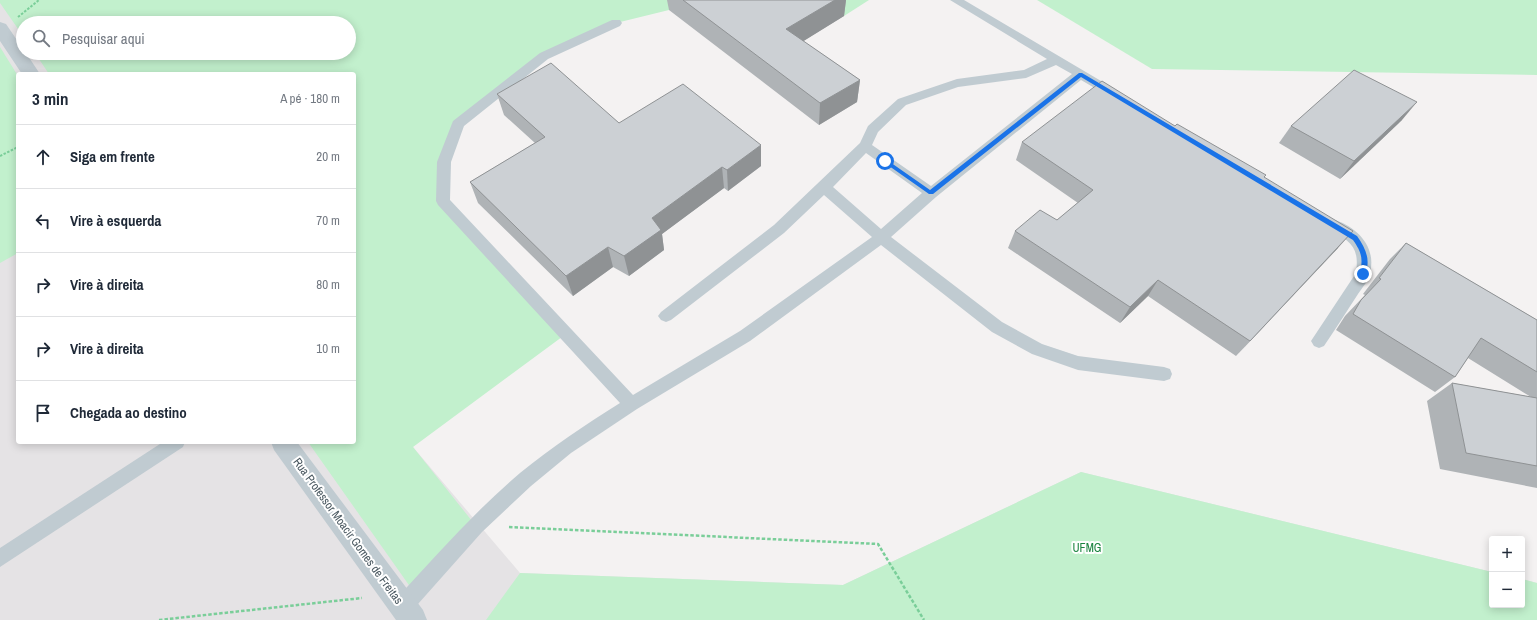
<!DOCTYPE html>
<html lang="pt">
<head>
<meta charset="utf-8">
<style>
  :root { --surface:#fff; --page:#f6f6f7; --text:#1f2937; --muted:#747a83; --line:#e0e1e3 }
  body { margin:0; font-family:"Archivo Narrow",sans-serif; background:var(--page); color:var(--text) }
  .controls { position:absolute; right:12px; bottom:12px; display:grid; overflow:hidden; border-radius:4px; box-shadow:0 2px 10px #0003 }
  .controls button { width:36px; height:36px; display:grid; place-items:center; padding:0; border:0; border-bottom:1px solid var(--line); background:var(--surface); color:var(--text); font:20px sans-serif }
  .stop { position:absolute; width:12px; height:12px; margin:-9px; border:3px solid #1a73e8; border-radius:50%; background:#fff }
  .stop.end { background:#1a73e8; border-color:#fff; box-shadow:0 1px 4px #0008 }
  .list { margin:0; padding:0; list-style:none }
  h2 { display:flex; justify-content:space-between; align-items:center; height:52px; margin:0; padding:0 16px; font-size:17px }
  h2 small { font-size:13px; font-weight:400; color:var(--muted) }
  .list li { display:grid; grid-template-columns:26px 1fr auto; gap:12px; align-items:center; box-sizing:border-box; height:64px; padding:0 16px; border-top:1px solid var(--line) }
  .list b { display:block; font-size:15px; white-space:nowrap }
  .list em { font-size:13px; font-style:normal; color:var(--muted) }
  .icon { flex:none; width:22px; height:22px; fill:none; stroke:currentColor; stroke-width:2; stroke-linecap:round; stroke-linejoin:round }
  .map { position:relative; flex:none; width:1537px; height:620px; overflow:hidden }
  .search { position:absolute; background:var(--surface); box-shadow:0 2px 10px #0003; left:16px; top:16px; width:340px; height:44px; display:flex; align-items:center; gap:10px; box-sizing:border-box; padding:0 14px; border-radius:22px; color:var(--muted); font-size:15px }
  .panel { position:absolute; background:var(--surface); box-shadow:0 2px 10px #0003; left:16px; top:72px; width:340px; height:372px; border-radius:4px }
  .map>svg:first-child { display:block }
  .education { fill:#e5e3e5 }
  .green { fill:#c2f0cd }
  .lines { fill:none; stroke-linecap:round; stroke-linejoin:round }
  .path-far1 { stroke:#7ace99; stroke-width:2; stroke-dasharray:2.5 1.5; stroke-linecap:butt }
  .path { stroke:#7ace99; stroke-width:2.5; stroke-dasharray:3.5 2; stroke-linecap:butt }
  .service { fill:#c0cbd1; fill-rule:evenodd }
  .minor { fill:#c0cbd1; fill-rule:evenodd }
  .wall { fill:#afb3b6 }
  .shaded-wall { fill:#8f9294 }
  .building { fill:#ccd0d4; stroke:#8f9294 }
  .route { fill:#1a73e8 }
  .labels { text-anchor:middle; stroke-width:4; stroke-linejoin:round; paint-order:stroke }
  .street-label { font-size:12px; fill:#4a5860; stroke:#fff }
  .park-label { font-size:12px; fill:#19833e; stroke:#fff }
</style>
</head>
<body>
<div class="map">
<svg width="1537" height="620" viewBox="0 0 1537 620">
  <rect width="100%" height="100%" fill="#f4f2f2"/>
  <!-- education -->
  <path class="education" d="M0,0L349,23H23V53H336L294,74H18V442H354L413,447L520,573L843,585L1081,472L1492,572V605H1522V579L1537,583V620H0Z"/>
  <!-- green -->
  <g class="green">
    <path d="M0,0H689L669,10L616,23L544,56L458,124L443,201L566,334L413,447L476,526L411,588L308,442H354V74H49L35,53H349V23H23V36L0,3Z"/>
    <path d="M821,0H869L844,16Z"/>
    <path d="M1037,0H1537V75L1152,69Z"/>
    <path d="M0,47L18,76V253L0,263Z"/>
    <path d="M1081,472L1492,572V605H1522V579L1537,583V620H486L520,573L843,585Z"/>
  </g>
  <g class="lines">
    <!-- path-far1 -->
    <g class="path-far1">
      <path d="M18,17L39,0"/>
      <path d="M0,156L18,147"/>
    </g>
    <!-- path -->
    <g class="path">
      <path d="M509,527L878,544L924,620"/>
      <path d="M159,620L362,598"/>
    </g>
    <!-- service -->
    <g class="service">
      <path d="M950,0H964L1118,91L1120,94L1118,97H1110L1081,80L936,197L891,237L1002,322L1042,344L1078,356L1164,367L1170,369L1172,374L1170,379L1164,381L1078,370L1032,354L992,332L881,245L750,341L637,409L571,453L531,486L482,532L410,613L403,615L396,613L394,606L396,599C436,556 475,511 520,473C552,447 585,425 620,403L438,205L436,201L437,162L453,121L540,53L612,20H620L622,23L620,26L548,59L464,126L451,162L450,200L633,395L740,331L872,237L824,195L784,233L671,320L666,322L661,320L658,316L661,312L774,225L860,143L868,126L898,99L957,79L1024,70L1047,59ZM1056,65L1072,74L931,186L872,145L878,132L906,105L958,87L1026,78ZM866,153L922,193L881,229L833,187Z"/>
      <path d="M1332,219C1356,226 1377,246 1370,273C1369,280 1362,288 1358,294C1347,311 1336,328 1324,346L1319,348L1314,346L1311,341L1356,273C1360,245 1349,241 1327,228L1325,224L1327,220Z"/>
      <path d="M163,442H185L183,447L0,567V548Z"/>
    </g>
    <!-- minor -->
    <g class="minor">
      <path d="M0,22L6,24L23,49V53H26L40,74H22L0,41Z"/>
      <path d="M271,442H297L423,610L427,620H396L274,450Z"/>
    </g>
  </g>
  <!-- wall -->
  <g class="wall">
    <path d="M667,0H846L844,16L803,41L860,80L857,102L819,125L669,10Z"/>
    <path d="M497,94L619,123L761,145V166L728,191L724,188L662,234L664,250L629,276L613,267L573,296L478,203L470,182L535,143L504,115Z"/>
    <path d="M1402,120L1340,179L1279,143L1291,126Z"/>
    <path d="M1175,126L1264,177L1338,248L1236,356L1148,296L1120,323L1008,248L1015,231L1057,220L1078,203L1016,160L1022,142Z"/>
    <path d="M1406,243L1537,320V488L1440,469L1427,401L1452,383L1531,397L1468,358L1455,377L1435,392L1336,330L1345,316L1365,295L1363,294L1390,259Z"/>
  </g>
  <!-- shaded-wall -->
  <g class="shaded-wall">
    <path d="M835,0H846L844,16L786,52V29Z"/>
    <path d="M860,80L857,102L819,125L820,103Z"/>
    <path d="M1417,102L1402,120L1340,179L1354,161Z"/>
    <path d="M761,145V166L728,191L727,170Z"/>
    <path d="M722,167L724,188L662,234L664,250L629,276L624,256L652,218Z"/>
    <path d="M1353,231L1338,248L1236,356L1250,341Z"/>
    <path d="M608,247L613,267L573,296L566,276Z"/>
    <path d="M1158,280L1148,296L1120,323L1130,307Z"/>
  </g>
  <!-- building -->
  <g class="building">
    <path d="M683,0H835L786,29L860,80L820,103Z"/>
    <path d="M551,63L619,123L683,84L761,145L727,170L722,167L652,218L661,230L624,256L608,247L566,276L470,182L545,137L497,94Z"/>
    <path d="M1354,70L1417,102L1354,161L1291,126Z"/>
    <path d="M1102,81L1175,126L1177,124L1266,175L1264,177L1353,231L1250,341L1158,280L1130,307L1015,231L1040,210L1057,220L1093,190L1022,142Z"/>
    <path d="M1406,243L1537,320V372L1481,338L1455,377L1353,314L1361,300L1381,279L1379,278Z"/>
    <path d="M1452,383L1537,398V466L1466,453Z"/>
  </g>
  <!-- route -->
  <path class="route" d="M1079,73H1082L1357,236C1366,249 1371,260 1365,275L1363,276L1360,274C1363,258 1362,253 1353,240L1081,77L933,194H929L882,161L887,160L930,190Z"/>
  <g class="labels">
    <!-- street labels -->
    <g class="street-label">
      <text transform="translate(348 531) rotate(54)" y="4">Rua Professor Moacir Gomes de Freitas</text>
    </g>
    <!-- park labels -->
    <g class="park-label">
      <text x="1087" y="552">UFMG</text>
    </g>
  </g>
</svg>
<div class="controls">
<button>+</button>
<button>−</button>
</div>
<div class="stop" style="left:885px;top:161px"></div>
<div class="stop end" style="left:1363px;top:274px"></div>
<div class="search"><svg class="icon" aria-label="search" viewBox="0 0 24 24"><circle cx="10" cy="10" r="6"/><path d="M15 15l6 6"/></svg>Pesquisar aqui</div>
<section class="panel">
<h2>3 min<small>A pé · 180 m</small></h2>
<ul class="list">
<li><svg class="icon" aria-label="ahead" viewBox="0 0 24 24"><path d="M12 20V5M6 11l6-6 6 6"/></svg><div><b>Siga em frente</b></div><em>20 m</em></li>
<li><svg class="icon" aria-label="left" viewBox="0 0 24 24"><path d="M17 20v-9H6M10 6l-5 5 5 5"/></svg><div><b>Vire à esquerda</b></div><em>70 m</em></li>
<li><svg class="icon" aria-label="right" viewBox="0 0 24 24"><path d="M7 20v-9h11M14 6l5 5-5 5"/></svg><div><b>Vire à direita</b></div><em>80 m</em></li>
<li><svg class="icon" aria-label="right" viewBox="0 0 24 24"><path d="M7 20v-9h11M14 6l5 5-5 5"/></svg><div><b>Vire à direita</b></div><em>10 m</em></li>
<li><svg class="icon" aria-label="arrive" viewBox="0 0 24 24"><path d="M6 21V4h12l-3 4 3 4H6"/></svg><div><b>Chegada ao destino</b></div></li>
</ul>
</section>
</div>
</body>
</html>
